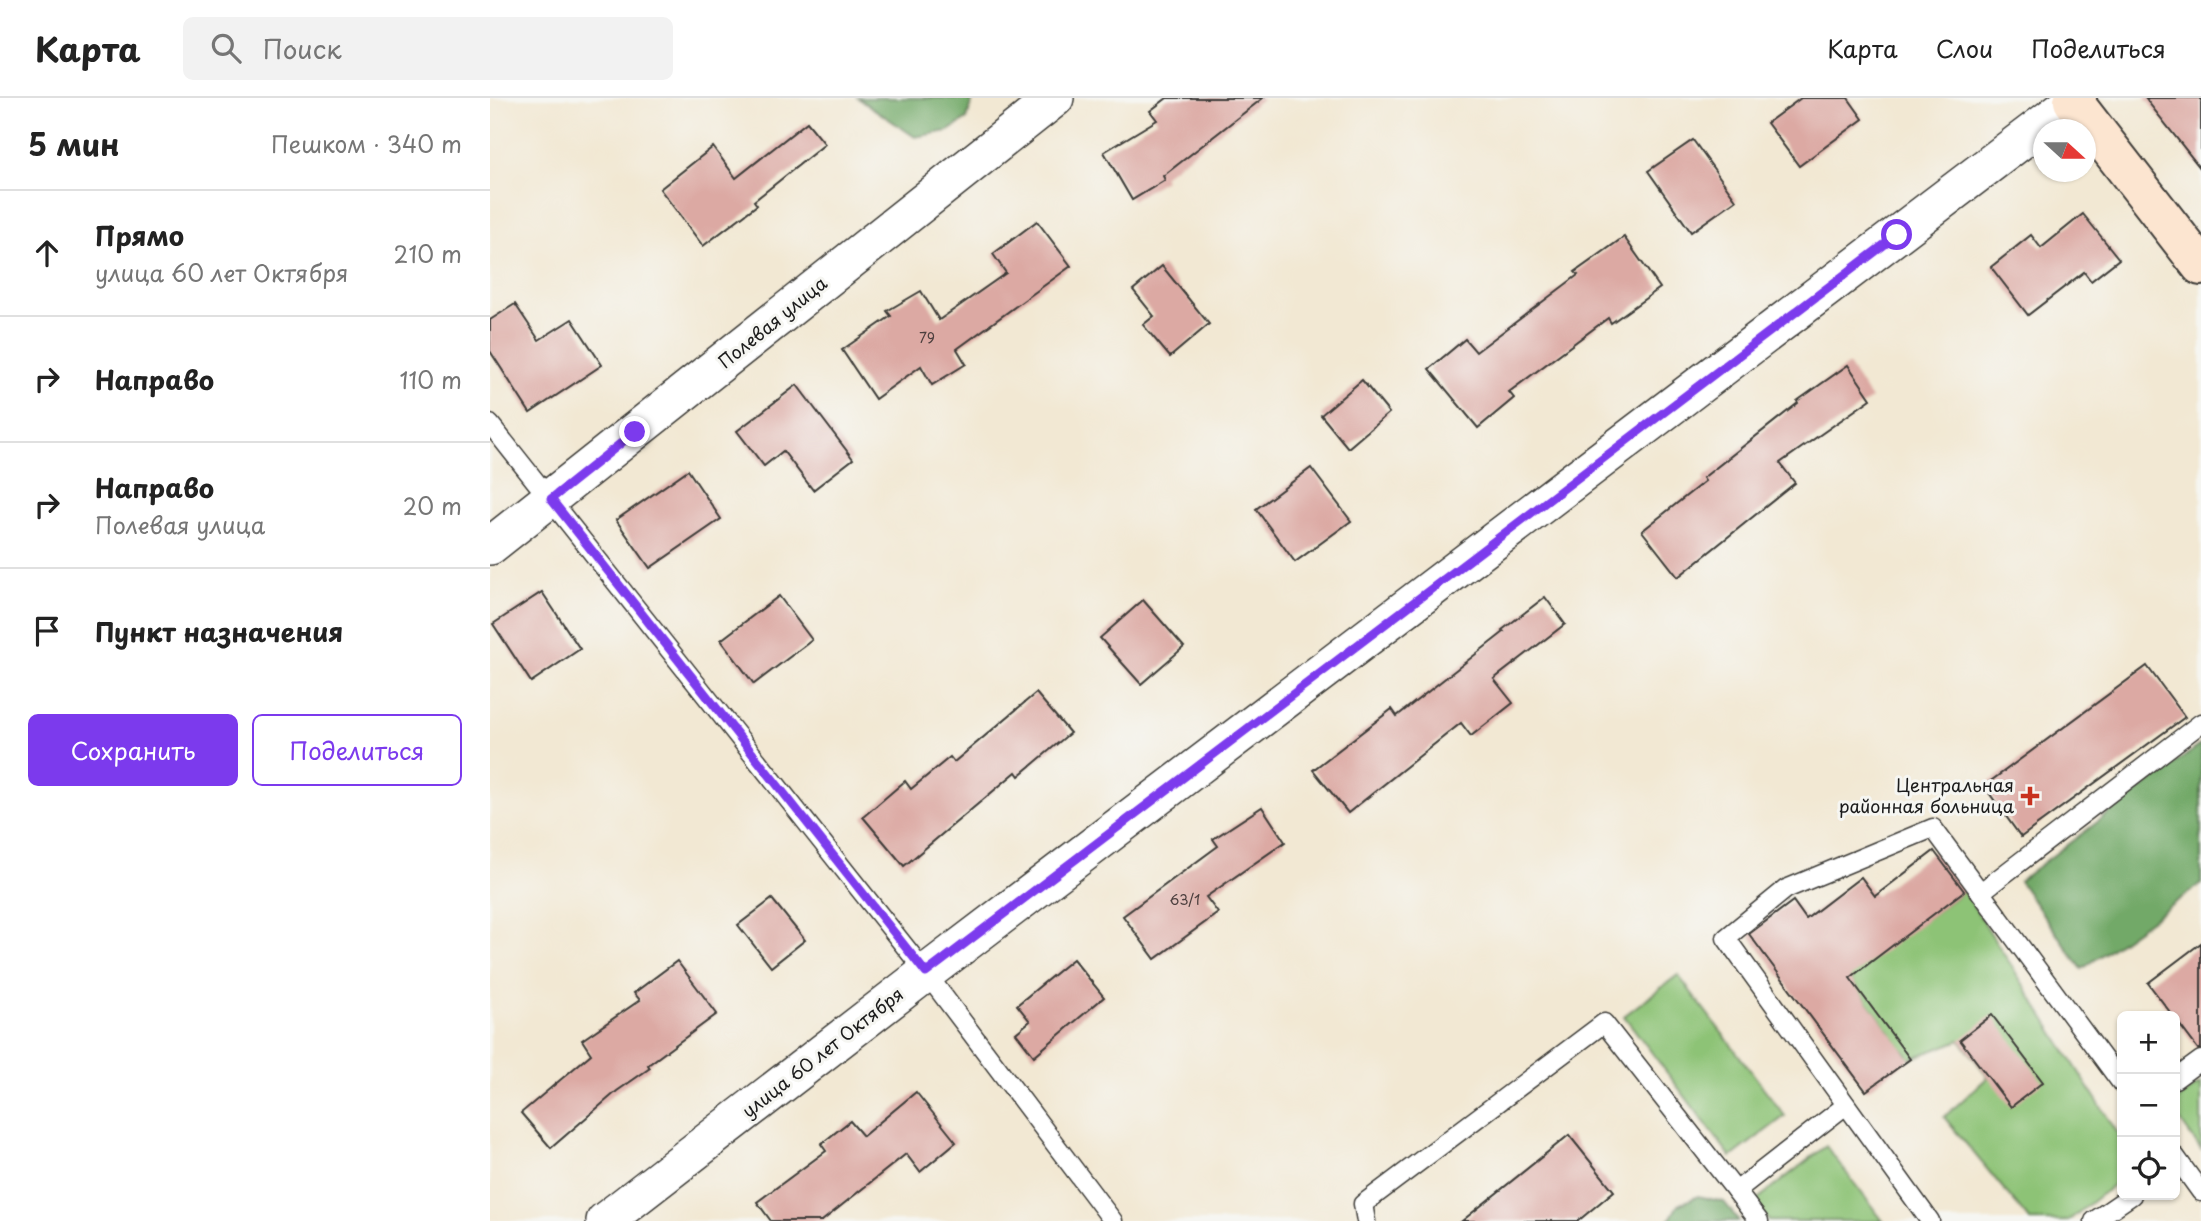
<!DOCTYPE html>
<html lang="ru">
<head>
<meta charset="utf-8">
<style>
  :root { --surface:#fff; --page:#f2f2f2; --text:#222; --muted:#767676; --line:#e0e0e0; --accent:#7c3aed }
  body { margin:0; font-family:"Playpen Sans",sans-serif; background:var(--page); color:var(--text) }
  .controls { position:absolute; right:21px; bottom:21px; display:grid; overflow:hidden; border-radius:10px; box-shadow:0 2px 5px #0004 }
  .controls button { width:63px; height:63px; display:grid; place-items:center; padding:0; border:0; border-bottom:2px solid var(--line); background:var(--surface); color:var(--text); font:35px sans-serif }
  .compass { position:absolute; left:1543px; top:21px; width:63px; height:63px; border-radius:50%; background:var(--surface); box-shadow:0 2px 5px #0004; rotate:111deg }
  .stop { position:absolute; width:21px; height:21px; margin:-16px; border:5px solid #7c3aed; border-radius:50%; background:#fff }
  .stop.end { background:#7c3aed; border-color:#fff; box-shadow:0 2px 7px #0008 }
  .list { margin:0; padding:0; list-style:none }
  h2 { display:flex; justify-content:space-between; align-items:center; height:91px; margin:0; padding:0 28px; font-size:30px }
  h2 small { font-size:23px; font-weight:400; color:var(--muted) }
  .list li { display:grid; grid-template-columns:46px 1fr auto; gap:21px; align-items:center; box-sizing:border-box; height:126px; padding:0 28px; border-top:2px solid var(--line) }
  .list b { display:block; font-size:26px; white-space:nowrap }
  .list p { margin:0; font-size:23px; white-space:nowrap; color:var(--muted) }
  .list em { font-size:23px; font-style:normal; color:var(--muted) }
  .actions { display:flex; gap:14px; padding:21px 28px }
  .actions a { flex:1; padding:16px 0; border:2px solid var(--accent); border-radius:10px; text-align:center; font-size:24px; color:var(--accent) }
  .actions .main { background:var(--accent); color:#fff }
  .icon { flex:none; width:38px; height:38px; fill:none; stroke:currentColor; stroke-width:2; stroke-linecap:round; stroke-linejoin:round }
  .map { position:relative; flex:none; width:1711px; height:1123px; overflow:hidden }
  header { display:flex; align-items:center; gap:42px; box-sizing:border-box; height:98px; padding:0 35px; background:var(--surface); border-bottom:2px solid var(--line) }
  header strong { font-size:33px }
  nav { display:flex; gap:38px; margin-inline-start:auto; font-size:24px }
  .search { width:490px; height:63px; background:var(--page); display:flex; align-items:center; gap:18px; box-sizing:border-box; padding:0 24px; border-radius:10px; color:var(--muted); font-size:26px }
  main { display:flex }
  aside { flex:1; background:var(--surface) }
  .map>svg:first-child { display:block }
  .green { fill:#8dc376; stroke:#547049; stroke-width:2 }
  .forest { fill:#72a967; stroke:#476242; stroke-width:2 }
  .building { fill:#dca9a3 }
  .lines { fill:none; stroke-linecap:round; stroke-linejoin:round }
  .lane-casing { stroke:#3c3b37; stroke-width:21 }
  .street-casing { stroke:#3c3b37; stroke-width:40 }
  .secondary-casing { stroke:#3c3b37; stroke-width:42 }
  .lane { stroke:#fff; stroke-width:18 }
  .street { stroke:#fff; stroke-width:37 }
  .secondary { stroke:#fce5d0; stroke-width:38 }
  .route { stroke:#7c3aed; stroke-width:9 }
  .poi-dot { fill:#c8321e; stroke:#f6f6f2; stroke-width:2.5 }
  .labels { text-anchor:middle; stroke-width:6; stroke-linejoin:round; paint-order:stroke }
  .number-label { font-size:14px; fill:#4c3f3e }
  .street-label { font-size:18px; fill:#1c1c1c; stroke:#f6f6f2 }
  .poi-label { font-size:18px; fill:#1c1c1c; stroke:#f6f6f2; text-anchor:end }
</style>
</head>
<body>
<header>
<strong>Карта</strong>
<div class="search"><svg class="icon" aria-label="search" viewBox="0 0 24 24"><circle cx="10" cy="10" r="6"/><path d="M15 15l6 6"/></svg>Поиск</div>
<nav><a>Карта</a><a>Слои</a><a>Поделиться</a></nav>
</header>
<main>
<aside>
<h2>5 мин<small>Пешком · 340 m</small></h2>
<ul class="list">
<li><svg class="icon" aria-label="ahead" viewBox="0 0 24 24"><path d="M12 20V5M6 11l6-6 6 6"/></svg><div><b>Прямо</b><p>улица 60 лет Октября</p></div><em>210 m</em></li>
<li><svg class="icon" aria-label="right" viewBox="0 0 24 24"><path d="M7 20v-9h11M14 6l5 5-5 5"/></svg><div><b>Направо</b></div><em>110 m</em></li>
<li><svg class="icon" aria-label="right" viewBox="0 0 24 24"><path d="M7 20v-9h11M14 6l5 5-5 5"/></svg><div><b>Направо</b><p>Полевая улица</p></div><em>20 m</em></li>
<li><svg class="icon" aria-label="arrive" viewBox="0 0 24 24"><path d="M6 21V4h12l-3 4 3 4H6"/></svg><div><b>Пункт назначения</b></div></li>
</ul>
<div class="actions"><a class="main">Сохранить</a><a>Поделиться</a></div>
</aside>
<div class="map">
<svg width="1711" height="1123" viewBox="0 0 1711 1123">
  <rect width="100%" height="100%" fill="#f6f6f2"/>
  <filter id="ink" filterUnits="userSpaceOnUse"><feTurbulence type="fractalNoise" baseFrequency=".0143" numOctaves="2"/><feDisplacementMap in="SourceGraphic" scale="14" xChannelSelector="R" yChannelSelector="G"/><feConvolveMatrix kernelMatrix="1 2 1 2 8 2 1 2 1" color-interpolation-filters="sRGB"/></filter>
  <filter id="wash" filterUnits="userSpaceOnUse"><feTurbulence type="fractalNoise" baseFrequency=".00686" numOctaves="4" result="noise"/><feDisplacementMap in="SourceGraphic" scale="28" xChannelSelector="R" yChannelSelector="G"/><feGaussianBlur stdDeviation="1.57" result="paint"/><feColorMatrix in="noise" values="0 0 0 0 0 0 0 0 0 0 0 0 0 0 0 0 0 1.4 0 .05"/><feComposite in="paint" operator="in"/></filter>
  <g filter="url(#wash)">
    <rect width="100%" height="100%" fill="#f2e8d3"/>
    <!-- green -->
    <g class="green">
      <path d="M1474,793L1632,1042V1080L1578,1123H1540L1454,1019L1498,979L1470,942L1420,961L1358,878Z"/>
      <path d="M1188,877L1295,1018L1241,1059L1134,918Z"/>
      <path d="M1711,985V1052L1685,1015V1004Z"/>
      <path d="M1336,1048L1393,1123H1279L1264,1104Z"/>
    </g>
    <!-- forest -->
    <g class="forest">
      <path d="M368,0H479L482,4L477,21L458,33L425,39Z"/>
      <path d="M1711,646V786L1592,871L1529,783Z"/>
      <path d="M1208,1098L1234,1104L1249,1123H1179L1188,1107Z"/>
    </g>
    <g id="blocks">
      <!-- building -->
      <g class="building">
        <path d="M677,0H773L673,78L675,82L642,102L614,54L667,22L660,13Z"/>
        <path d="M1311,0H1358L1373,21L1309,68L1277,25Z"/>
        <path d="M1655,0H1711V71Z"/>
        <path d="M317,24L335,46L264,103L267,107L213,148L170,91L223,49L246,80Z"/>
        <path d="M1203,42L1246,102L1201,134L1158,73Z"/>
        <path d="M1593,116L1629,161L1601,183L1594,174L1538,217L1501,169L1541,137L1551,150Z"/>
        <path d="M547,123L581,168L467,251L476,266L442,287L431,268L385,301L352,252L401,218L397,213L431,193L449,222L516,175L503,156Z"/>
        <path d="M1134,139L1170,190L1121,225L1118,220L1019,294L1024,300L988,330L939,271L975,241L986,254L1088,177L1085,174Z"/>
        <path d="M672,168L719,226L680,259L653,227L664,218L643,192Z"/>
        <path d="M25,206L49,242L82,221L112,267L40,315L0,253V222Z"/>
        <path d="M1358,267L1381,301L1290,365L1305,385L1188,479L1152,433L1215,383L1213,380L1308,305L1307,303Z"/>
        <path d="M872,282L899,315L858,350L831,317Z"/>
        <path d="M307,287L363,361L323,392L293,353L274,368L247,333Z"/>
        <path d="M821,370L861,423L805,464L766,411Z"/>
        <path d="M198,372L231,421L160,470L126,422Z"/>
        <path d="M52,494L90,551L41,584L3,526Z"/>
        <path d="M289,498L322,542L264,586L231,542Z"/>
        <path d="M1055,499L1075,526L1004,581L1023,605L981,638L971,625L858,715L823,672L902,611L907,618L1014,534L1012,532Z"/>
        <path d="M653,502L694,549L651,586L610,540Z"/>
        <path d="M1657,568L1695,619L1531,739L1494,688Z"/>
        <path d="M546,595L580,635L529,678L526,674L414,768L373,719L415,683L421,691L460,659L464,664Z"/>
        <path d="M772,709L795,744L716,799L728,815L665,861L633,818L728,748L723,741Z"/>
        <path d="M1444,753L1474,793L1360,880L1420,961L1376,993L1259,836L1303,803L1316,821L1371,779L1385,798Z"/>
        <path d="M282,801L315,842L281,869L248,827Z"/>
        <path d="M1711,845V951H1708L1658,885Z"/>
        <path d="M583,861L614,899L544,958L526,935L540,923L527,907Z"/>
        <path d="M187,863L227,916L158,967L160,970L127,993L61,1050L31,1015L101,956L92,942L150,902L144,895Z"/>
        <path d="M1502,917L1553,984L1521,1009L1470,942Z"/>
        <path d="M426,994L466,1044L430,1074L416,1056L332,1123H281L267,1104L336,1053L331,1046L360,1023L373,1038Z"/>
        <path d="M1079,1037L1124,1093L1088,1123H972Z"/>
      </g>
    </g>
  </g>
  <g filter="url(#ink)">
    <use href="#blocks" fill-opacity="0" stroke="#3c3b37" stroke-width="2"/>
    <g class="lines">
      <!-- lane casing -->
      <g class="lane-casing">
        <g id="lane">
          <path d="M0,326L436,875L623,1123"/>
          <path d="M1491,794L1711,625"/>
          <path d="M1685,981L1711,962"/>
          <path d="M1685,1058L1711,1094"/>
          <path d="M1246,1093L1269,1123"/>
          <path d="M876,1123L873,1106L1114,925L1246,1093L1356,1007"/>
          <path d="M1440,1123L1236,840L1296,791L1443,730L1632,986"/>
          <path d="M1604,1123L1642,1097"/>
        </g>
      </g>
      <!-- street casing -->
      <g class="street-casing">
        <g id="street">
          <path d="M0,448L565,0"/>
          <path d="M115,1123L436,875L1583,3L1581,0"/>
        </g>
      </g>
      <!-- secondary casing -->
      <g class="secondary-casing">
        <path id="secondary" d="M1587,0L1583,3L1711,168"/>
      </g>
      <!-- lane -->
      <use href="#lane" class="lane"/>
      <!-- street -->
      <use href="#street" class="street"/>
      <!-- secondary -->
      <use href="#secondary" class="secondary"/>
    </g>
  </g>
  <g class="lines" filter="url(#ink)">
    <!-- route -->
    <path class="route" d="M145,334L61,401L436,875L1407,137"/>
  </g>
  <!-- markers -->
  <path class="poi-dot" d="M1536.5 687.5h7v7h7v7h-7v7h-7v-7h-7v-7h7z"/>
  <g class="labels">
    <!-- number labels -->
    <g class="number-label">
      <text x="437" y="245">79</text>
      <text x="695" y="807">63/1</text>
    </g>
    <!-- street labels -->
    <g class="street-label">
      <text transform="translate(283 225) rotate(-39)" y="6">Полевая улица</text>
      <text transform="translate(333 955) rotate(-38)" y="6">улица 60 лет Октября</text>
    </g>
    <!-- poi labels -->
    <g class="poi-label">
      <text x="1524" y="694">Центральная<tspan x="1524" dy="21">районная больница</tspan></text>
    </g>
  </g>
</svg>
<div class="controls">
<button>+</button>
<button>−</button>
<button><svg class="icon" aria-label="locate" viewBox="0 0 24 24"><circle cx="12" cy="12" r="6"/><path d="M12 2v4M12 18v4M2 12h4M18 12h4"/></svg></button>
</div>
<svg class="compass" viewBox="-18 -18 36 36"><path d="M0-13l5 13h-10z" fill="#e53935"/><path d="M0 13l5-13h-10z" fill="#767676"/></svg>
<div class="stop" style="left:1407px;top:137px"></div>
<div class="stop end" style="left:145px;top:334px"></div>
</div>
</main>
</body>
</html>
